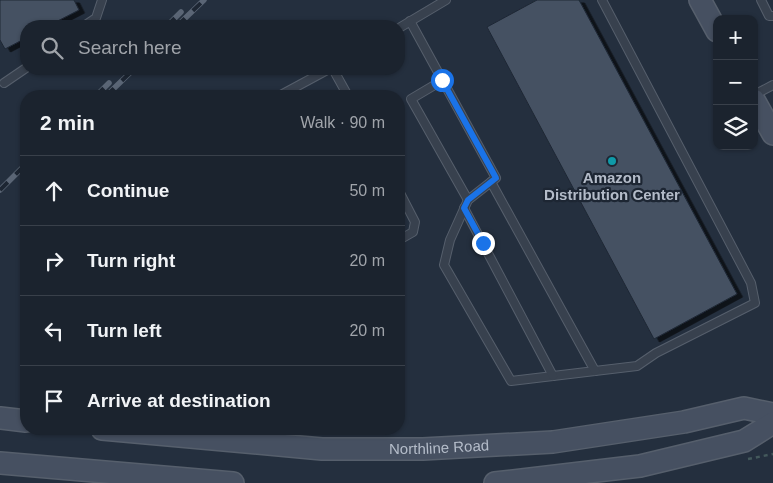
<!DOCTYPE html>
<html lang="en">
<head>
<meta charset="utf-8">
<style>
  :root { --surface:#1b232e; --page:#242b36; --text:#f1f3f6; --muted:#a0a4aa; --line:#39404a }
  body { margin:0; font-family:Arial,sans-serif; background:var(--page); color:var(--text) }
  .controls { position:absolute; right:15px; top:15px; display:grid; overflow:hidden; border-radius:10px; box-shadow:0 1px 4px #0004 }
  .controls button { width:45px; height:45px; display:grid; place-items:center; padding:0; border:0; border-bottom:1px solid var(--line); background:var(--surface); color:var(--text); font:25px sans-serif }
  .stop { position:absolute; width:15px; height:15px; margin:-11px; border:4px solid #1a73e8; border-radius:50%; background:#fff }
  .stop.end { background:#1a73e8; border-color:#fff; box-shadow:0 1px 5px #0008 }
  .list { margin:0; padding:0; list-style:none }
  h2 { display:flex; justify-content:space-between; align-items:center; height:65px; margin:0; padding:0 20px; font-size:21px }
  h2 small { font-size:16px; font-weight:400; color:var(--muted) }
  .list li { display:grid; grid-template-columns:32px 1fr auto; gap:15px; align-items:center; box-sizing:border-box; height:70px; padding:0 20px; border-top:1px solid var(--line) }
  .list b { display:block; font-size:19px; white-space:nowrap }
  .list em { font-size:16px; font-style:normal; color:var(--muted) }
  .icon { flex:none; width:28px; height:28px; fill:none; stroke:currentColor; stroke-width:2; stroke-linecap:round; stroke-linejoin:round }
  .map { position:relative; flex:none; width:773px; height:483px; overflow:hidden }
  .search { position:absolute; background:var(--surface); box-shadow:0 1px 4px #0004; left:20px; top:20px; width:385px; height:55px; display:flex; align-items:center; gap:12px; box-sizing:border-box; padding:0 18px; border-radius:20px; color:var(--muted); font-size:19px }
  .panel { position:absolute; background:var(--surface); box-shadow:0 1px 4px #0004; left:20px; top:90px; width:385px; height:345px; border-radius:20px }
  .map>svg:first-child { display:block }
  .building { fill:#455162; stroke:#1f2835; filter:url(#shadow) }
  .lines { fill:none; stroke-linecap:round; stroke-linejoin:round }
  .lane-casing { stroke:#565f6c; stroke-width:10 }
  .secondary-casing { stroke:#565f6c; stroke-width:24 }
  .path { stroke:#44595c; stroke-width:2.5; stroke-dasharray:4 4; stroke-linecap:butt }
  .lane { stroke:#38414e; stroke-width:8 }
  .secondary { stroke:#465061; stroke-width:21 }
  .rail-casing { stroke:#5a6575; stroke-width:5.5 }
  .rail { stroke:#1d2633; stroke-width:4; stroke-dasharray:11; stroke-linecap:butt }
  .route { stroke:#1a73e8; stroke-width:6 }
  .culture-dot { fill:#0f9aa8; stroke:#1d2633; stroke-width:2 }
  .labels { text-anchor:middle; stroke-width:4.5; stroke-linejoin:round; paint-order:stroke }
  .poi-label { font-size:15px; font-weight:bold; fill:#b4bcc9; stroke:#1d2633 }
  .street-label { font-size:15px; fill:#b4bcc9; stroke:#1d2633 }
</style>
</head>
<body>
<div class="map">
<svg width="773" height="483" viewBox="0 0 773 483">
  <defs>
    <filter id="shadow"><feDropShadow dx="5.5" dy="3" stdDeviation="0" flood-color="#0009"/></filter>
  </defs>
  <rect width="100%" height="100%" fill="#242f3e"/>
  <!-- building -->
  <g class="building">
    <path d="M0,0H74L79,10L48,26H26V38L5,49L0,40Z"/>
    <path d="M537,0H579L737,294L654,339L487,27Z"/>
  </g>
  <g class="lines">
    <!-- lane casing -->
    <g class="lane-casing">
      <g id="lane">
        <path d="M761,0L769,16H773"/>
        <path d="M410,21L496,178L468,200L450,240L444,265L511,381L637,366L656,353L755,303L751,283L602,0"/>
        <path d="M84,26L96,18L102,0"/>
        <path d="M399,28L446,0"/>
        <path d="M333,69L348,96"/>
        <path d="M443,80L411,99L468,200"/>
        <path d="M4,83L26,68"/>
        <path d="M754,95L773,85"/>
        <path d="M279,96L329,69"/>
        <path d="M491,182L595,371"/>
        <path d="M399,191L415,222L413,232L399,240"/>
        <path d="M464,208L553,376"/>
      </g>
    </g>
    <!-- secondary casing -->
    <g class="secondary-casing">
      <g id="secondary">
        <path d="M700,0L717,31"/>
        <path d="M754,100L773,134"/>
        <path d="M0,418L26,421"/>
        <path id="s1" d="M102,429L322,449H423L553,442L684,422L744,408L773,414"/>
        <path d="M0,463L233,483"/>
        <path d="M495,483L640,466L744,441L773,423"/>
      </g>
    </g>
    <!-- path -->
    <path class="path" d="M748,459L773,454"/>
    <!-- lane -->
    <use href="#lane" class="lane"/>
    <!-- secondary -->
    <use href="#secondary" class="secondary"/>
    <!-- rail casing -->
    <g class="rail-casing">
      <g id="rail">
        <path d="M167,26L181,12"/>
        <path d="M177,26L204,0"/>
        <path d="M96,96L109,83"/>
        <path d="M106,96L134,69"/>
        <path d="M0,190L26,164"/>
      </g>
    </g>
    <!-- rail -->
    <use href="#rail" class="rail"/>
  </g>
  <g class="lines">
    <!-- route -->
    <path class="route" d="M442,80L496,178L468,200L464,208L483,243"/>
  </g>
  <!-- markers -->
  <circle class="culture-dot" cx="612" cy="161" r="5"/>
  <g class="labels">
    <!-- poi labels -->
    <g class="poi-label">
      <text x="612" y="183">Amazon<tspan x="612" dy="17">Distribution Center</tspan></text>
    </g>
    <!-- street labels -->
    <g class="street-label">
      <text dy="5" stroke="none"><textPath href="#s1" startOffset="338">Northline Road</textPath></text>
    </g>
  </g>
</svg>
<div class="controls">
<button>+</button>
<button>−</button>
<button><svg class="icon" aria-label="layers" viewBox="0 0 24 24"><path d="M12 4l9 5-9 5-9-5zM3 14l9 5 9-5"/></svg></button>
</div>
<div class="stop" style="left:442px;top:80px"></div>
<div class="stop end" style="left:483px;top:243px"></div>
<div class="search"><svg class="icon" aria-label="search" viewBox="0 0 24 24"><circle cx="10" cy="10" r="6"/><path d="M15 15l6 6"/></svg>Search here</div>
<section class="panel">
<h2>2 min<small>Walk · 90 m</small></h2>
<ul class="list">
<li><svg class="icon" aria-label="ahead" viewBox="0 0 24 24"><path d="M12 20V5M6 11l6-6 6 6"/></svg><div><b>Continue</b></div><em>50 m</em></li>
<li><svg class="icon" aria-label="right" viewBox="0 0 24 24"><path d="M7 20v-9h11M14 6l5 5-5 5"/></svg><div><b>Turn right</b></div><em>20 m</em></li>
<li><svg class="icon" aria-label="left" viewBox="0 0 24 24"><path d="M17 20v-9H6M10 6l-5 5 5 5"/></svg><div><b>Turn left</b></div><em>20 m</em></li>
<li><svg class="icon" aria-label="arrive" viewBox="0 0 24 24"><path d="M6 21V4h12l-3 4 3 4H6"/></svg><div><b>Arrive at destination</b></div></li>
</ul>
</section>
</div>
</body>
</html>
